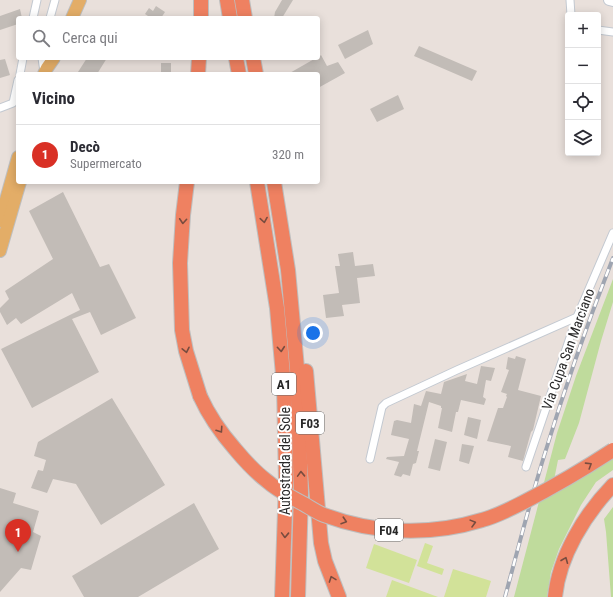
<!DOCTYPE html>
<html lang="it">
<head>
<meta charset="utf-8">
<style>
  :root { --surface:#fff; --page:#f2f2f3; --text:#2b2b33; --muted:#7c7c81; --line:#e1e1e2; --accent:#d93025 }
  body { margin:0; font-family:"Roboto Condensed",sans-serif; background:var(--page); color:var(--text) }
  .controls { position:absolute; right:12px; top:12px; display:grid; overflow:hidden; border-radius:4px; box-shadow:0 2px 10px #0003 }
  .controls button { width:36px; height:36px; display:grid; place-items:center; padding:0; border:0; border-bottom:1px solid var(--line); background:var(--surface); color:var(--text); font:20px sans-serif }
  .you { position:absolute; left:313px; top:333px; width:14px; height:14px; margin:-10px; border:3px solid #fff; border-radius:50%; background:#1a73e8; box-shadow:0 0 0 6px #1a73e833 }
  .badge { display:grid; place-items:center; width:26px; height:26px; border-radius:50%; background:var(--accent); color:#fff; font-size:13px; font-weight:700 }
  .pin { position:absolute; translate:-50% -33px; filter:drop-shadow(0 1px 2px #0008) }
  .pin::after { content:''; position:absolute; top:21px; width:14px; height:12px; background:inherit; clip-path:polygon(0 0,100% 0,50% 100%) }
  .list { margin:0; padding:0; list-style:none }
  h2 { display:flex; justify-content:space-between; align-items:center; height:52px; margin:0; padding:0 16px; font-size:17px }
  h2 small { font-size:13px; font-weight:400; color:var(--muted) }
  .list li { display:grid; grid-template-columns:26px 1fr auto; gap:12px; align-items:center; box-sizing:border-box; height:60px; padding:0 16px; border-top:1px solid var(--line) }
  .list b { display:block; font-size:15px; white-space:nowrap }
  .list p { margin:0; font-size:13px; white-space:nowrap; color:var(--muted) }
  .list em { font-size:13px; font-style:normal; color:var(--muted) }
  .icon { flex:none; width:22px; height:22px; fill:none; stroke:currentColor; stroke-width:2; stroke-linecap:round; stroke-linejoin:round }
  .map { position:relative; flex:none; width:613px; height:597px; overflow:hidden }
  .search { position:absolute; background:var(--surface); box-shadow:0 2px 10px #0003; left:16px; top:16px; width:304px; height:44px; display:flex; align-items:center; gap:10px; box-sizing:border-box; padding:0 14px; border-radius:4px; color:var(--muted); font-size:15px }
  .panel { position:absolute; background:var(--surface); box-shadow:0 2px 10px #0003; left:16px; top:72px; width:304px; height:112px; border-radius:4px }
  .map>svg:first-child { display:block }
  .green { fill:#bfdb9c }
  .pitch { fill:#d2e299 }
  .building { fill:#c2bcb7 }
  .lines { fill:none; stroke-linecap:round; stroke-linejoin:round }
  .street-casing { stroke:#c3c9d1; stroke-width:9 }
  .secondary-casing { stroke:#c3c9d1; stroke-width:12 }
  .primary-casing { stroke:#bebebe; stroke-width:14 }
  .highway-casing { stroke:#bebebe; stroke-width:16 }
  .street { stroke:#fff; stroke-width:7 }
  .secondary { stroke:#fff; stroke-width:10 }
  .primary { stroke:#e3ad67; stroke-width:12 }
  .highway { stroke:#ef8161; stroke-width:14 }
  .rail-casing { stroke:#9fa5b1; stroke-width:4 }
  .rail { stroke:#fff; stroke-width:2.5; stroke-dasharray:8; stroke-linecap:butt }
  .highway-bridge-casing { stroke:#bebebe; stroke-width:16; stroke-linecap:butt }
  .highway-bridge { stroke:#ef8161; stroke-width:14 }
  .oneway { stroke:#784c3f }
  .labels { text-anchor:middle; stroke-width:4; stroke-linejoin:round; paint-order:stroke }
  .shield { fill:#fff; stroke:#686868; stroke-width:1 }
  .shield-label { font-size:13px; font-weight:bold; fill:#282828 }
  .street-label { font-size:14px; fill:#282828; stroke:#fff }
</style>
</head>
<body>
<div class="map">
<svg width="613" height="597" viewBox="0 0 613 597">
  <rect width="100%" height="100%" fill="#e9e0db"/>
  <!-- green -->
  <g class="green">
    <path d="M613,279V302L601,341L579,423L565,459L558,460L551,495L613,458V470L596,482L581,505L559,549L551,572L547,597H514L557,433L576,376Z"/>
    <path d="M613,507V597H611L606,532L604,519Z"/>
  </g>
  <!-- pitch -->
  <g class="pitch">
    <path d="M425,543L433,546L427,563L444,569L442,575L417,566Z"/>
    <path d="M374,544L417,560L409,583L366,568Z"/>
    <path d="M453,569L491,581L486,597H444Z"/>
    <path d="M392,580L438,597H386Z"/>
  </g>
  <!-- building -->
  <g class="building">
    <path d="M282,0H293L282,18H274L275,12Z"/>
    <path d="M156,6L165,12L161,18H151L145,14L149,8L153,11Z"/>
    <path d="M20,9L22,18H18V24L0,30V16Z"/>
    <path d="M368,30L373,44L345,59L338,45Z"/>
    <path d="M419,46L477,71L472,81L414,56Z"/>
    <path d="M321,55L327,66L338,62L345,73L318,88V74H288L316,58H318Z"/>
    <path d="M87,58H107L97,74H82L78,72Z"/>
    <path d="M5,59L10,75L0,78V60Z"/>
    <rect x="161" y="63" width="10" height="9"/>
    <path d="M398,95L404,109L377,122L370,109Z"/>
    <path d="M63,192L100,267L109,264L136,318L101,335L90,312L72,319L99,372L32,408L1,349L80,310L72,293L21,324L16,318L7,325L0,312V308L9,299L5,291L53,259L29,211Z"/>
    <path d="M353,252L355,266L373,264L375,276L357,278L360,303L342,305L344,316L326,318L323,295L339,293L335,266H340L338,254Z"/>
    <path d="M516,356L526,359L518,390L541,396L533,430L531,432L523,461L508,457L511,446L487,441L498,408H503L507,397L506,396L507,394L501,392L509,370L506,369L508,357L515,359Z"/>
    <path d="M481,366L495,368L491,381L486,380L483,397L486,399L484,405L461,400L458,412H456L452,432L438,428L442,408H441V406L429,402L417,451H419L416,463L413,464L410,476L403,474L401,477L394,475L399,462L386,459L387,457L404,456L409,439L391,435L394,421L397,420L411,423L414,404L421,406L426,391L441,394L444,382L467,374L465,381L477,384Z"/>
    <path d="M112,398L165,485L101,525L76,484L53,479L47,493L31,488L38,470L43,471L46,460L34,456L38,442Z"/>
    <path d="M468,417L481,420L477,439L464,435Z"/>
    <path d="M435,439L447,442L440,471L428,468Z"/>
    <path d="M462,444L474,446L469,464L459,461Z"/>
    <path d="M0,488L16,493L13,503L39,511L33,532L41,536L31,570L21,568L0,592Z"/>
    <path d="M194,503L219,549L138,597H84L72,576Z"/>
  </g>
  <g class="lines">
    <!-- street casing -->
    <g class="street-casing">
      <g id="street">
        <path d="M570,0L571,15"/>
        <path d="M33,18L37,0"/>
        <path d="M50,18L55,0"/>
        <path d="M598,30L613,32"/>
        <path d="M42,58L44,72"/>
        <path d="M20,74L23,58"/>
        <path d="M0,108L13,103L18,80"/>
        <path d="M370,459L382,407L386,403L457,370L577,317"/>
        <path d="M526,467L577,317L613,233"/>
      </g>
    </g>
    <!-- secondary casing -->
    <g class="secondary-casing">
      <path id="secondary" d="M609,0L613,1"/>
    </g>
    <!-- primary casing -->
    <g class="primary-casing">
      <g id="primary">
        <path d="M72,18L80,0"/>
        <path d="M44,74L47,68L54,58"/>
        <path d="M0,221L18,157"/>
        <path d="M0,251L20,182"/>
      </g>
    </g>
    <!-- highway casing -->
    <g class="highway-casing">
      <g id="highway">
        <path d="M201,0V18"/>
        <path d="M227,0L230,18"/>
        <path d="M242,0L245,18"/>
        <path d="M236,58L239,74"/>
        <path d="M253,58L256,74"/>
        <path d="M198,74L199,58"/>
        <path d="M187,182L183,215L180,263L182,330L186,351L200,396"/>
        <path d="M257,182L277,308L284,386L286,482L282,597"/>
        <path d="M274,182L288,270L297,368L301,493L298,597"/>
        <path d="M306,371L321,543L325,561L339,597"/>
        <path d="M555,597C559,556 585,514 613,485"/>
      </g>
    </g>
    <!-- street -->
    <use href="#street" class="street"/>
    <!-- secondary -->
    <use href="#secondary" class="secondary"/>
    <!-- primary -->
    <use href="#primary" class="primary"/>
    <!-- highway -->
    <use href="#highway" class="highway"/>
    <!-- rail casing -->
    <g class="rail-casing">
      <path id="rail" d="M505,597C518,549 530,501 545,453C565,387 588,322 613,258"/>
    </g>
    <!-- rail -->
    <use href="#rail" class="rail"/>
    <!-- highway-bridge casing -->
    <g class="highway-bridge-casing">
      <path id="highway-bridge" d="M200,396C209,416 221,433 235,449C245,461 255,472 267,481C277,490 289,496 300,502C308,506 316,512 324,515C375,534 430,536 482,520C497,516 510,509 524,502C555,486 584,469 613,450"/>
    </g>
    <!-- highway-bridge -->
    <use href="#highway-bridge" class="highway-bridge"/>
  </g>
  <!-- one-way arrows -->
  <defs><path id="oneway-chevron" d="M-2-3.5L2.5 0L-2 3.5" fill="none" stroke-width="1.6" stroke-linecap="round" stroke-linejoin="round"/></defs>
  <g class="oneway">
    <use href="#oneway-chevron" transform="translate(264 220) rotate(81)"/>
    <use href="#oneway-chevron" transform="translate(183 221) rotate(94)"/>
    <use href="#oneway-chevron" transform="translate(281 349) rotate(85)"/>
    <use href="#oneway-chevron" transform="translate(186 350) rotate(78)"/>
    <use href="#oneway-chevron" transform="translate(220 430) rotate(56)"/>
    <use href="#oneway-chevron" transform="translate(589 465) rotate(-32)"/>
    <use href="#oneway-chevron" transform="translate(301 474) rotate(-92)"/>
    <use href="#oneway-chevron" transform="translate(344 521) rotate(18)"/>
    <use href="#oneway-chevron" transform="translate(473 523) rotate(-15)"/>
    <use href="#oneway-chevron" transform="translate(285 535) rotate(92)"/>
    <use href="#oneway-chevron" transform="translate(565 560) rotate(-68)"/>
    <use href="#oneway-chevron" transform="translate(332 579) rotate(-110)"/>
  </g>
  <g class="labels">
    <!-- shield labels -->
    <g class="shield">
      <rect x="272" y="373" width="24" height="22" rx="3"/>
      <rect x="296" y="412" width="28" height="22" rx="3"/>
      <rect x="375" y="519" width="28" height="22" rx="3"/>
    </g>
    <g class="shield-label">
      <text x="284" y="389">A1</text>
      <text x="310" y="428">F03</text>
      <text x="389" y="535">F04</text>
    </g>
    <!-- street labels -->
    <g class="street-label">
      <text transform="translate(568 349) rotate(-70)" y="5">Via Cupa San Marciano</text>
      <text transform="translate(285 461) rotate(-90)" y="5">Autostrada del Sole</text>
    </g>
  </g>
</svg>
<div class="controls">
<button>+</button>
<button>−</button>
<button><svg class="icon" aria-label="locate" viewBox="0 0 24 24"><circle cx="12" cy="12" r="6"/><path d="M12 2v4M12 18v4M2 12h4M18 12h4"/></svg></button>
<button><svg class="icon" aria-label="layers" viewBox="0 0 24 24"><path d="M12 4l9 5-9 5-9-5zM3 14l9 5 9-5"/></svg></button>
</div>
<div class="you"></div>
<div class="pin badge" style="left:18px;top:552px">1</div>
<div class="search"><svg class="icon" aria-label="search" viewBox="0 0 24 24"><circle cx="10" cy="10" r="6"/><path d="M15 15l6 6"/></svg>Cerca qui</div>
<section class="panel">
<h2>Vicino<small></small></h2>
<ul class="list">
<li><span class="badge">1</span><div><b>Decò</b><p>Supermercato</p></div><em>320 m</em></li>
</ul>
</section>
</div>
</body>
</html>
